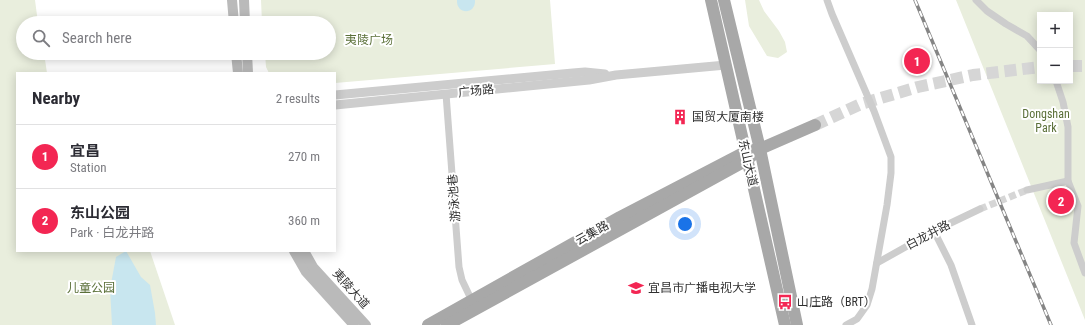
<!DOCTYPE html>
<html lang="en">
<head>
<meta charset="utf-8">
<style>
  :root { --surface:#fff; --page:#f7f7f7; --text:#2b2b33; --muted:#7c7c81; --line:#e1e1e2; --accent:#f32653 }
  body { margin:0; font-family:"Roboto Condensed","Noto Sans SC",sans-serif; background:var(--page); color:var(--text) }
  .controls { position:absolute; right:12px; top:12px; display:grid; overflow:hidden; border-radius:0px; box-shadow:0 2px 10px #0003 }
  .controls button { width:36px; height:36px; display:grid; place-items:center; padding:0; border:0; border-bottom:1px solid var(--line); background:var(--surface); color:var(--text); font:20px sans-serif }
  .you { position:absolute; left:685px; top:224px; width:14px; height:14px; margin:-10px; border:3px solid #fff; border-radius:50%; background:#1a73e8; box-shadow:0 0 0 6px #1a73e833 }
  .badge { display:grid; place-items:center; width:26px; height:26px; border-radius:50%; background:var(--accent); color:#fff; font-size:13px; font-weight:700 }
  .pin { position:absolute; translate:-50% -50%; border:2px solid #fff; box-shadow:0 1px 4px #0006 }
  .list { margin:0; padding:0; list-style:none }
  h2 { display:flex; justify-content:space-between; align-items:center; height:52px; margin:0; padding:0 16px; font-size:17px }
  h2 small { font-size:13px; font-weight:400; color:var(--muted) }
  .list li { display:grid; grid-template-columns:26px 1fr auto; gap:12px; align-items:center; box-sizing:border-box; height:64px; padding:0 16px; border-top:1px solid var(--line) }
  .list b { display:block; font-size:15px; white-space:nowrap }
  .list p { margin:0; font-size:13px; white-space:nowrap; color:var(--muted) }
  .list em { font-size:13px; font-style:normal; color:var(--muted) }
  .icon { flex:none; width:22px; height:22px; fill:none; stroke:currentColor; stroke-width:2; stroke-linecap:round; stroke-linejoin:round }
  .map { position:relative; flex:none; width:1085px; height:325px; overflow:hidden }
  .search { position:absolute; background:var(--surface); box-shadow:0 2px 10px #0003; left:16px; top:16px; width:320px; height:44px; display:flex; align-items:center; gap:10px; box-sizing:border-box; padding:0 14px; border-radius:22px; color:var(--muted); font-size:15px }
  .panel { position:absolute; background:var(--surface); box-shadow:0 2px 10px #0003; left:16px; top:72px; width:320px; height:180px; border-radius:0px }
  .map>svg:first-child { display:block }
  .green { fill:#e9eedd; fill-rule:evenodd }
  .water { fill:#c8e6ef }
  .lines { fill:none; stroke-linecap:round; stroke-linejoin:round }
  .minor-tunnel { stroke:#d6d6d6; stroke-width:7; stroke-dasharray:7 3.5; stroke-linecap:butt }
  .primary-tunnel { stroke:#d6d6d6; stroke-width:12; stroke-dasharray:12 6; stroke-linecap:butt }
  .minor { stroke:#cdcdcd; stroke-width:7 }
  .tertiary { stroke:#cdcdcd; stroke-width:9 }
  .secondary { stroke:#bababa; stroke-width:10 }
  .primary { stroke:#a8a8a8; stroke-width:12 }
  .rail-casing { stroke:#858585; stroke-width:3.5 }
  .rail { stroke:#fff; stroke-width:2; stroke-dasharray:6; stroke-linecap:butt }
  .labels { text-anchor:middle; stroke-width:4; stroke-linejoin:round; paint-order:stroke }
  .park-label { font-size:12px; fill:#5b7039; stroke:#fff }
  .street-label { font-size:12px; fill:#303030; stroke:#fff }
  .poi-label { font-size:12px; fill:#303030; stroke:#fff; text-anchor:start }
</style>
</head>
<body>
<div class="map">
<svg width="1085" height="325" viewBox="0 0 1085 325">
  <rect width="100%" height="100%" fill="#fff"/>
  <!-- green -->
  <g class="green">
    <path d="M0,0H35L38,23H23V53H44L47,73H17V251H150L175,325H0Z"/>
    <path d="M261,0H550L555,64L335,83V73H269L266,67L265,53H329V23H262Z"/>
    <path d="M745,0H759L764,11L779,31L785,42L787,52L778,58L767,56L749,26Z"/>
    <path d="M956,0H1085V320ZM1040,15H1070V81H1040Z"/>
  </g>
  <!-- water -->
  <g class="water">
    <path d="M457,0H475C476,15 456,15 457,0Z"/>
    <path d="M126,251L141,277L150,285L155,313L156,325H112L110,289L116,257Z"/>
  </g>
  <g class="lines">
    <!-- minor-tunnel -->
    <path class="minor-tunnel" d="M980,209L1027,190"/>
    <!-- primary-tunnel -->
    <g class="primary-tunnel">
      <path d="M1070,66H1085"/>
      <path d="M815,125L861,104L918,87L973,75L1040,67"/>
    </g>
    <!-- minor -->
    <g class="minor">
      <path d="M827,0L832,14L874,111L891,157V173L887,205L872,289L867,305L857,319L846,325"/>
      <path d="M976,0L987,11L1006,24L1027,36L1040,50"/>
      <path d="M1056,81L1063,102L1068,127V181L1078,206L1074,243L1085,273"/>
      <path d="M446,94L459,267L462,280L472,301"/>
      <path d="M1027,190L1068,181"/>
      <path d="M934,231L951,265L972,325"/>
      <path d="M877,263L934,231L980,209"/>
    </g>
    <!-- tertiary -->
    <g class="tertiary">
      <path d="M335,95L573,73L585,72L605,74"/>
      <path d="M335,105L589,80L616,75L726,65"/>
    </g>
    <!-- secondary -->
    <g class="secondary">
      <path d="M232,0L234,23"/>
      <path d="M244,0L245,23"/>
      <path d="M236,53L238,73"/>
      <path d="M247,53L248,73"/>
      <path d="M294,251L306,272L354,325"/>
      <path d="M304,251L313,267L366,325"/>
    </g>
    <!-- primary -->
    <g class="primary">
      <path d="M711,0L785,325"/>
      <path d="M724,0L760,149L797,325"/>
      <path d="M428,325L620,217L745,152L752,150"/>
      <path d="M447,325L747,160L760,149L815,125"/>
    </g>
    <!-- rail casing -->
    <g class="rail-casing">
      <path id="rail" d="M915,0L1051,325"/>
    </g>
    <!-- rail -->
    <use href="#rail" class="rail"/>
  </g>
  <!-- icons -->
  <defs>
    <g id="building-bare" transform="scale(1.2)"><path d="M-4-6H4V6H1V3H-1V6H-4ZM-2.5-4.3h1.7v1.8h-1.7ZM.8-4.3h1.7v1.8H.8ZM-2.5-1h1.7V.8h-1.7ZM.8-1h1.7V.8H.8Z" fill="#f32653" stroke="#fff" stroke-width="2.5" paint-order="stroke"/></g>
    <g id="school-bare" transform="scale(1.2)"><path d="M0-5L7-2L0 1L-7-2ZM-4 1L0 2.5L4 1V4Q0 6-4 4Z" fill="#f32653" stroke="#fff" stroke-width="2.5" paint-order="stroke"/></g>
    <g id="bus-bare" transform="scale(1.2)"><path d="M-5-6H5V4H4V6H2V4H-2V6H-4V4H-5ZM-3.5-4V0h7V-4ZM-3.5 1.2v1.5H-2V1.2ZM2 1.2v1.5H3.5V1.2Z" fill="#f32653" stroke="#fff" stroke-width="2.5" paint-order="stroke"/></g>
  </defs>
  <g fill-rule="evenodd">
    <use href="#building-bare" x="680" y="117"/>
    <use href="#school-bare" x="636" y="288"/>
    <use href="#bus-bare" x="785" y="302"/>
  </g>
  <g class="labels">
    <!-- park labels -->
    <g class="park-label">
      <text x="369" y="44">夷陵广场</text>
      <text x="1046" y="118">Dongshan<tspan x="1046" dy="14">Park</tspan></text>
      <text x="91" y="292">儿童公园</text>
    </g>
    <!-- street labels -->
    <g class="street-label">
      <text transform="translate(476 91) rotate(-6)" y="4">广场路</text>
      <text transform="translate(748 163) rotate(77)" y="4">东山大道</text>
      <text transform="translate(454 198) rotate(-94)" y="4">游泳池巷</text>
      <text transform="translate(592 233) rotate(-29)" y="4">云集路</text>
      <text transform="translate(928 235) rotate(-28)" y="4">白龙井路</text>
      <text transform="translate(351 289) rotate(48)" y="4">夷陵大道</text>
    </g>
    <!-- poi labels -->
    <g class="poi-label">
      <text x="692" y="121">国贸大厦南楼</text>
      <text x="648" y="292">宜昌市广播电视大学</text>
      <text x="797" y="306">山庄路（BRT）</text>
    </g>
  </g>
</svg>
<div class="controls">
<button>+</button>
<button>−</button>
</div>
<div class="you"></div>
<div class="pin badge" style="left:917px;top:61px">1</div>
<div class="pin badge" style="left:1061px;top:201px">2</div>
<div class="search"><svg class="icon" aria-label="search" viewBox="0 0 24 24"><circle cx="10" cy="10" r="6"/><path d="M15 15l6 6"/></svg>Search here</div>
<section class="panel">
<h2>Nearby<small>2 results</small></h2>
<ul class="list">
<li><span class="badge">1</span><div><b>宜昌</b><p>Station</p></div><em>270 m</em></li>
<li><span class="badge">2</span><div><b>东山公园</b><p>Park · 白龙井路</p></div><em>360 m</em></li>
</ul>
</section>
</div>
</body>
</html>
